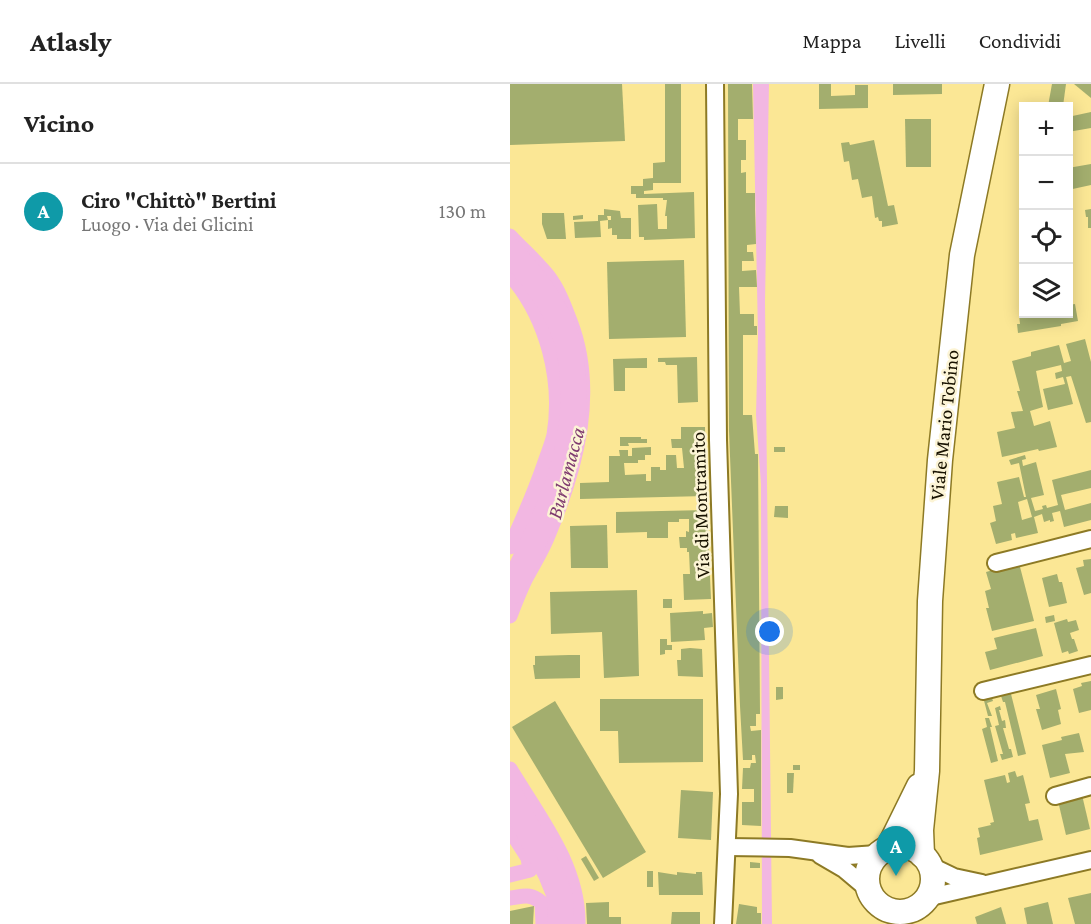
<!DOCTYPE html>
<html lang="it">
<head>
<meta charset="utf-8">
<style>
  :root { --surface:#fff; --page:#f2f2f2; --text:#222; --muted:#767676; --line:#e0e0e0; --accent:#b45309 }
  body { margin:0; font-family:"Crimson Pro",serif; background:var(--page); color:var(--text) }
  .controls { position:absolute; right:18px; top:18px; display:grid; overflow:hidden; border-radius:0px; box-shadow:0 3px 15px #0003 }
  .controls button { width:54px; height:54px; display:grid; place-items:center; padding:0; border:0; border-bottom:2px solid var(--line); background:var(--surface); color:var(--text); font:30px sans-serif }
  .you { position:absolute; left:260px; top:548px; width:21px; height:21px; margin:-15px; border:4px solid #fff; border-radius:50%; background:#1a73e8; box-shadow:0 0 0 9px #1a73e833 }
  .badge { display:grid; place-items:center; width:39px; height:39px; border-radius:50%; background:var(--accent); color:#fff; font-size:20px; font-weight:700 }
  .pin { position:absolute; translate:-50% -50px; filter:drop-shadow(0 2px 3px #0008) }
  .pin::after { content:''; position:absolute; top:32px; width:21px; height:18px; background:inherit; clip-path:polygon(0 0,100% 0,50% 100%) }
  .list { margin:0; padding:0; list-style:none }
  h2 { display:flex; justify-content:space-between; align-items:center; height:78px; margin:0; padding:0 24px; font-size:26px }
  h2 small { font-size:20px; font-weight:400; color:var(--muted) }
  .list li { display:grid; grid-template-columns:39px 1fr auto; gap:18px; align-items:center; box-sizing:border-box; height:96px; padding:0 24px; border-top:2px solid var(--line) }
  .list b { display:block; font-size:22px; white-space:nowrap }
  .list p { margin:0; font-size:20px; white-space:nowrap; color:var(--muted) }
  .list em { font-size:20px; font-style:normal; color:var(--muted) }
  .icon { flex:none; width:33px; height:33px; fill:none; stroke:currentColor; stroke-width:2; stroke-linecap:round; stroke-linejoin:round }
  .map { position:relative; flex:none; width:581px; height:840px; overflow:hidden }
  header { display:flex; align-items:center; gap:36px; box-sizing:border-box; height:84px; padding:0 30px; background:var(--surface); border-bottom:2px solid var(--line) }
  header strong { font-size:28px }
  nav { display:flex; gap:33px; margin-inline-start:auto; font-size:21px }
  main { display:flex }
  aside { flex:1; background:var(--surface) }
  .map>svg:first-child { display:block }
  .water { fill:#f2b7e2 }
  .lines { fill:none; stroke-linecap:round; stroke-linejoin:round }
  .canal { stroke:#f2b7e2; stroke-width:15 }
  .river { stroke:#f2b7e2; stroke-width:26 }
  .building { fill:#a3ae6e; fill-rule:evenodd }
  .street-casing { stroke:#8d7a25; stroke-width:20 }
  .secondary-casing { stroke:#8d7a25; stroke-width:27 }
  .street { stroke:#fff; stroke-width:16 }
  .secondary { stroke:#fff; stroke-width:24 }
  .labels { text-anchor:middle; stroke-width:5; stroke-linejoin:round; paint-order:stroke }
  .street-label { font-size:20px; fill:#181200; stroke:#fcf4d5 }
  .water-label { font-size:21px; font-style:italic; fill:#7f3b70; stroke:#fcf4d5 }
</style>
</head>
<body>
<header>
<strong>Atlasly</strong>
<nav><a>Mappa</a><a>Livelli</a><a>Condividi</a></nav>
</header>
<main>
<aside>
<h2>Vicino<small></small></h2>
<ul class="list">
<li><span class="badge" style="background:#0f9aa8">A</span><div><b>Ciro &quot;Chittò&quot; Bertini</b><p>Luogo · Via dei Glicini</p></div><em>130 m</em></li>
</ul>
</aside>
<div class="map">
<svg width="581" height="840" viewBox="0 0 581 840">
  <rect width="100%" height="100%" fill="#fbe795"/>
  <!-- water -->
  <path class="water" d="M243,0H259L255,218L262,840H252L251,400L246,331L248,252Z"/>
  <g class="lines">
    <!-- canal -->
    <g class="canal">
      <path d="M0,152C12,165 27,178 38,192C48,205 54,221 60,237C87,307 67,382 39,449C33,465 24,479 16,494C10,506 5,519 0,532"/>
      <path d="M0,191C37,233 53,296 44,351C42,360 38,369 35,378C25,407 13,435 0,463"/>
      <path d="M0,685C29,733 69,782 68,840"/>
      <path d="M0,746L18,774L20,786L0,791"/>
      <path d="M0,814C15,812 20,809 32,819L33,840"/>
    </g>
    <!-- river -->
    <g class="river">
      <path d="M0,167C19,189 38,211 50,238C59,256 62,276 63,296C69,375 32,438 0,508"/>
      <path d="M0,711L41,790L50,812L51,840"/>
    </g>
  </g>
  <!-- building -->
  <g class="building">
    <path d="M0,0H112L115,57L0,61Z"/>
    <path d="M155,0H171V99H143V106L134,107V110L184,108L185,154L134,156V153H129L128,121L147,120L148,145H157V132H155L157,116H153V114H126V110H121V102H133V95L143,94V79L155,78Z"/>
    <path d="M218,0H242L243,35H228V56H236V76H231V89L236,88V109H245V126L246,160L237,161V168H243L244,177H232V187L246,186L247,203H229L230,230H244V242H247V251H233V331H242L245,370H248L250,630H246V642H240L241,647L251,646V742L232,741V718H244V705H232L233,684H240L241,679H246L245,671H242V676H233L230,622L219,347Z"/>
    <path d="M309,0H321V12L345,11V1H358V24L309,25Z"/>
    <path d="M383,0H432V10L383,11Z"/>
    <path d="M542,0H556L553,22H538Z"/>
    <path d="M564,0H581V14Z"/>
    <path d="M581,28V44L558,48V33Z"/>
    <path d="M395,35H421V83H396Z"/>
    <path d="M364,56L378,122L384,121L388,140L372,143V137H369L368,133L365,134L362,112L352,114L348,95L342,96L339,77L334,78L331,59L339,58L340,61Z"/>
    <path d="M581,80V101L558,106V84Z"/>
    <path d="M94,125L110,127L111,134H121V155H107V151H102V144L98,145V136H101V132H97L98,136L90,137L91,153L65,154L64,138L88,137V131H94Z"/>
    <path d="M581,125V144H578V133H576L575,126Z"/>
    <path d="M32,129H54L56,155H37L32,140Z"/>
    <path d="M73,131V135L63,136V132Z"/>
    <path d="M174,176L176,253L99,255L97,178Z"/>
    <path d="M558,186L563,204H558Z"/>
    <path d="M513,208V224L510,225V209Z"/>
    <path d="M565,220L568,237L551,240V242L508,249L507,240H510L509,231L558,230V221Z"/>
    <path d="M575,255L581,278V338L576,339L561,292L556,293L563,320L538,326L533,305L555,300L553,293L546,295L545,289L552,287L551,281L526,287L533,323L520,327L524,342L540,337L547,363L529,367L528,365L492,373L487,348L505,344L501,328L513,327L507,307H510L502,277L521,272V268L549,261L554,279L561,277L556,260Z"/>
    <path d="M187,273L188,318L168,319L167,281H156L155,278H148V274Z"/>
    <path d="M137,274V284H115V307H104L103,275Z"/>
    <path d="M171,343H195L196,412L70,415V399L99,398V372H110L109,366H118V372H122V364L141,363V371H135V376H128V379H114L115,391L136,390V397H141V383H150V386H156V371H166L167,384H174L172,364H162L161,355H171Z"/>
    <path d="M110,353H131V355H137V359H118L119,362H110Z"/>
    <rect x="264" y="363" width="11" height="5"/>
    <path d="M515,371L516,375L512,376L513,382L526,378L534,411L521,414L525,427L533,425L532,422L536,421L537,424L548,421L542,396L581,386V404L551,411L555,426L581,419V436L554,443L550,427L542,429L544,437L540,438V436L534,438L532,430L524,433L528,449L506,454L505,449L501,450L502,456L486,460L480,439L486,437L483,422L492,420L487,398L509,393L514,413H516L509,379L501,381L499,376ZM517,415L522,433L512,436L508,418Z"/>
    <path d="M265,422H278V434L264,433Z"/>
    <path d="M197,426L201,515L174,516L173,490H180L179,468H177V464H170L169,453H176V447L179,448V435H169V438H158V454H137V448L106,449V428Z"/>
    <path d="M97,441L98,484H61L60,442Z"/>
    <path d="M581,475V509L574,511L566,484L574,482L573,476Z"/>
    <path d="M509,479L524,537L482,547L476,524H479L475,507L481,505L476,488Z"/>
    <path d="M547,490L549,498H552L557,519L539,523L532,494Z"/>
    <path d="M127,506L129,592L94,594L92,548L41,550L40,508Z"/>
    <rect x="153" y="515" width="9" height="9"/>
    <path d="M193,527V530L202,529L203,543L194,544L195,556L161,558L160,529Z"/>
    <path d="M544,531L545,537L536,539L535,533Z"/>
    <path d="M557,535L558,538L566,536L569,546L560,549L562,555H564L568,567L559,570L558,567L552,569L544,539Z"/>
    <path d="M526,544L533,572L480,586L475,568L487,565L484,554Z"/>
    <path d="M150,555H157V561H162V566H155V570L150,571Z"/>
    <path d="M180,564L192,565L193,593L168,592L167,576H171V565Z"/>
    <path d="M59,571H70V594L25,595L23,581H25V572Z"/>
    <path d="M581,597V626L569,629L563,605L572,602L571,599Z"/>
    <path d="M499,602L516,670L508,672L495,618H493L491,612L482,614L483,617L477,619L482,632H478L472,609Z"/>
    <path d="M266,603H273V615L266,616Z"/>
    <path d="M546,605L551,625L548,626L551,640L532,646L526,625H530L526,611Z"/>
    <path d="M90,615H193V678L109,679L108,647H90Z"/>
    <path d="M45,617L136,768L93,794L2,643Z"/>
    <path d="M490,622L491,626H489L492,637L495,636L496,644H493L499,665H501L503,673L492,676L490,670H493L485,642L489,641L485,624Z"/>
    <path d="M475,634H479L482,643H480L488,677L481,679L472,645L477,643Z"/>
    <path d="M569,649L574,668L555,670L560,689L540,694L532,661L552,656L551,653Z"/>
    <rect x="283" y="681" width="7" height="5"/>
    <path d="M505,687L507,693L513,691L520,719L515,720L519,737L528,735L533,756L470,771L467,754L470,753L468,744L481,741L480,739L484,738L474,696L495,691L497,699L500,698L498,689Z"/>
    <path d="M277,689H284L283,709H277Z"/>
    <path d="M171,706L203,708L201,756L168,754Z"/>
    <path d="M572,711L580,745L556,751L548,717Z"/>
    <path d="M76,772L89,794L84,797L71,775Z"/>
    <path d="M240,778L250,779V784H240Z"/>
    <rect x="137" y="787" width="6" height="16"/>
    <path d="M148,788L167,791V788L186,790V788H192L193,811H149Z"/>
    <path d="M581,809V840H565L558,814Z"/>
    <path d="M99,818V833H111V840H77L76,819Z"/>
    <path d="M538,818L543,840H517L514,824Z"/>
    <path d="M229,820L247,823V829H251V840H226Z"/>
    <path d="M24,822L23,840H0V827Z"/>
    <path d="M491,823L496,840H467L465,833Z"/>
    <path d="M162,828H190V840H161Z"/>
  </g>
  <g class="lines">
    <!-- street casing -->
    <g class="street-casing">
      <g id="street">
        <path d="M205,0L208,356L219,710L213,840"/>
        <path d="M486,479L581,455"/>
        <path d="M473,607L581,581"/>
        <path d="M545,712L581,702"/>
        <path d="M217,763L280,764L338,772L367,770"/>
        <path d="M310,771L334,785L359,806"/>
        <path d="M419,781L444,793L472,799"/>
        <path d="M416,814L581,776"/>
      </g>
    </g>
    <!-- secondary casing -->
    <g class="secondary-casing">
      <g id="secondary">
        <circle cx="390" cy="795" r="33"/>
        <path d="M379,763L409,702"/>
        <path d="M412,771L411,746L417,687L420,517L430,376L452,171L487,0"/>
      </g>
    </g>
    <!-- street -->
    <use href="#street" class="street"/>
    <!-- secondary -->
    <use href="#secondary" class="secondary"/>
  </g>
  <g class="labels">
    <!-- street labels -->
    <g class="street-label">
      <text transform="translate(434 341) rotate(-84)" y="7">Viale Mario Tobino</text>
      <text transform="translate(190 421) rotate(-92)" y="7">Via di Montramito</text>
    </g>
    <!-- water labels -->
    <g class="water-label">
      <text transform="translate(56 389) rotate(-75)" y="7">Burlamacca</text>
    </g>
  </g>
</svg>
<div class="controls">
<button>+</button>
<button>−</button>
<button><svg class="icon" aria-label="locate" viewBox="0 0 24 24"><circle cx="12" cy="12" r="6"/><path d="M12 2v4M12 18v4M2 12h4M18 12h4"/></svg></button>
<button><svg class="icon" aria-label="layers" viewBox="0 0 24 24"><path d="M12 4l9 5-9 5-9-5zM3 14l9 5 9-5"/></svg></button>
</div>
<div class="you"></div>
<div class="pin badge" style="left:386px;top:792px;background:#0f9aa8">A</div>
</div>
</main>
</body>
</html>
